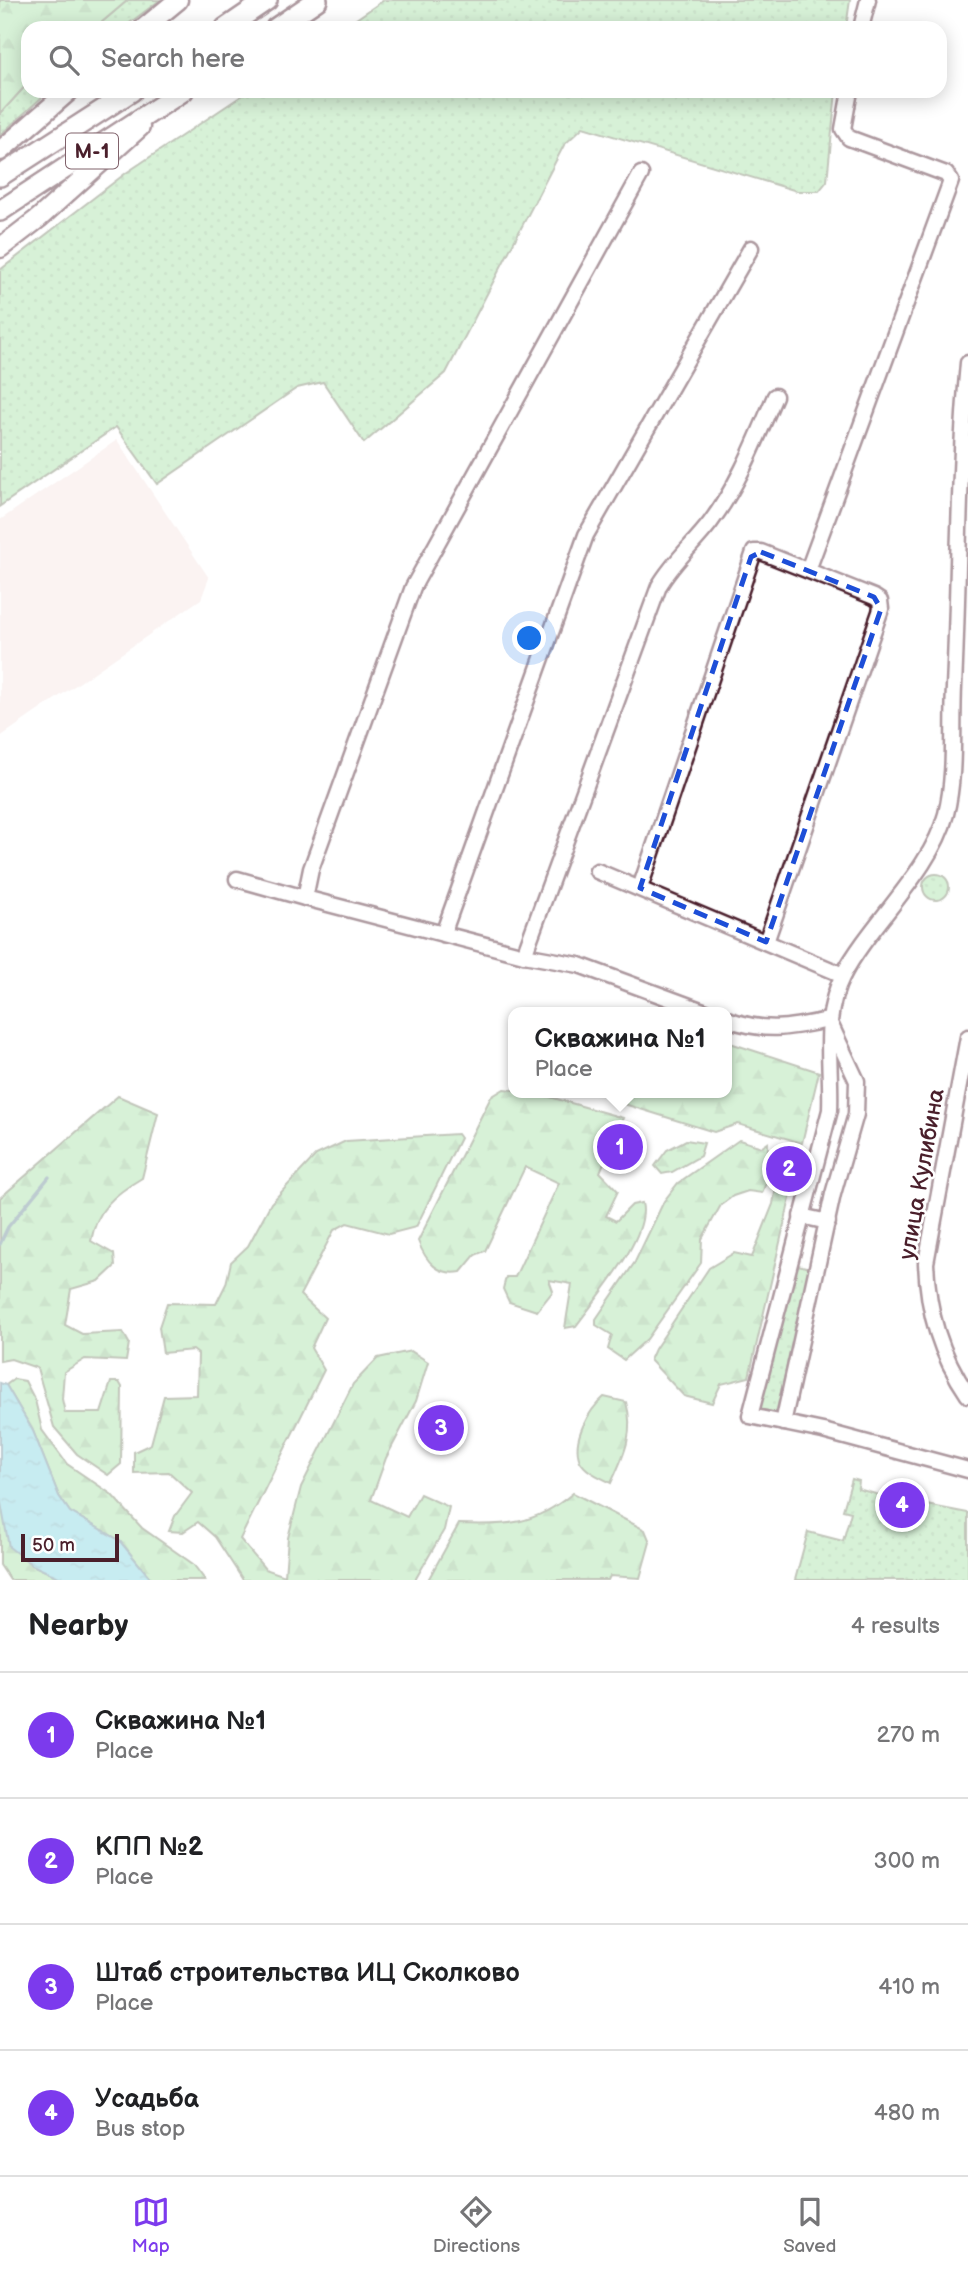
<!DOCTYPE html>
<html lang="en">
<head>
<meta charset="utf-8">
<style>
  :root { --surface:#fff; --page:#f2f2f2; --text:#202124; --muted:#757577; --line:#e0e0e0; --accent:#7c3aed }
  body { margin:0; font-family:"Balsamiq Sans",sans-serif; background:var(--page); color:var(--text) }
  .scale { position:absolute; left:21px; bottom:18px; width:98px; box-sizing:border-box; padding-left:7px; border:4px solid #4a1f2b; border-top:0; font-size:19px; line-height:24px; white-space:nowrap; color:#4a1f2b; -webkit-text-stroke:5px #fff; paint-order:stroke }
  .you { position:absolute; left:530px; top:639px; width:24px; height:24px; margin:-18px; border:5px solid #fff; border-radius:50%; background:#1a73e8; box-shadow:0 0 0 10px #1a73e833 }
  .badge { display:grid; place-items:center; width:46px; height:46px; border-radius:50%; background:var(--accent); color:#fff; font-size:23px; font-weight:700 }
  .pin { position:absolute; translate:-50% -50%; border:4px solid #fff; box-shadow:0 2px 7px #0006 }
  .popup { position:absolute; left:508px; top:1007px; width:224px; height:91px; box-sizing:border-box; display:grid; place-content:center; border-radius:14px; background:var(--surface); filter:drop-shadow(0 2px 5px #0005); font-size:23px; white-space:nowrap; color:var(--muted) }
  .popup b { font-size:26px; color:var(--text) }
  .popup::after { content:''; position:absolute; left:50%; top:100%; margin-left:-14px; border:14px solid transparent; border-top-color:var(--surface) }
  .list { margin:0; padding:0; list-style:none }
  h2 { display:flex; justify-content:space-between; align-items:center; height:91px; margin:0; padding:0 28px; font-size:30px }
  h2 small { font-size:23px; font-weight:400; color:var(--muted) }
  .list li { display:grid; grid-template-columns:46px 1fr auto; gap:21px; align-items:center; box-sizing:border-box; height:126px; padding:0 28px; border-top:2px solid var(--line) }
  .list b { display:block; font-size:26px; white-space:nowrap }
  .list p { margin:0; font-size:23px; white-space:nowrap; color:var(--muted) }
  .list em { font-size:23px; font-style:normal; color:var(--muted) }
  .icon { flex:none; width:38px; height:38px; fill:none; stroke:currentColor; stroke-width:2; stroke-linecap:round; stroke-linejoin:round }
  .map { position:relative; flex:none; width:968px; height:1580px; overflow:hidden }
  .search { position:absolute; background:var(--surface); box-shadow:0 4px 18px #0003; left:21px; right:21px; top:21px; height:77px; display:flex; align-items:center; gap:18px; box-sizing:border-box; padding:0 24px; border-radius:21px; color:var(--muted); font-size:26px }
  .sheet { height:595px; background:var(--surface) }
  nav { display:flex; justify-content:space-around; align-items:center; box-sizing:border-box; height:98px; border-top:2px solid var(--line); background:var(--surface); font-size:19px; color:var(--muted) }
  nav a { display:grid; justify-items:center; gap:4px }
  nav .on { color:var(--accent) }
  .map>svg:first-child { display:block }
  .built { fill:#f5e4e2 }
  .grass { fill:url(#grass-dots); stroke:#788068; stroke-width:2 }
  .forest { fill:url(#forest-firs); stroke:#788068; stroke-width:2 }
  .water { fill:url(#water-ripples); stroke:#6d8c98; stroke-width:2 }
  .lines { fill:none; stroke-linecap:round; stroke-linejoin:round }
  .stream { stroke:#6d8c98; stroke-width:3.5 }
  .minor-casing { stroke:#4a1f2b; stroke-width:19 }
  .major-casing { stroke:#4a1f2b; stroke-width:23 }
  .highway-casing { stroke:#4a1f2b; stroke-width:24 }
  .minor { stroke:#fff; stroke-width:14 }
  .major { stroke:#fff; stroke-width:18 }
  .highway { stroke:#fff; stroke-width:19 }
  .marked { fill:none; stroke:#1d4ed8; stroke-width:5; stroke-dasharray:14 9; stroke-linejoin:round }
  .labels { text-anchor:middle; stroke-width:5; stroke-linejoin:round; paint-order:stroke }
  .shield { fill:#fff; stroke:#80626b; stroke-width:2 }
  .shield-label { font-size:21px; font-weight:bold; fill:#4a1f2b }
  .street-label { font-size:23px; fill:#4a1f2b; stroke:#fff }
</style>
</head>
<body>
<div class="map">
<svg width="968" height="1580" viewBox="0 0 968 1580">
  <defs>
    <pattern id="grass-dots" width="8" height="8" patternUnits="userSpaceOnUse" patternTransform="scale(1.75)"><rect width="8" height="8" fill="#a6e1a6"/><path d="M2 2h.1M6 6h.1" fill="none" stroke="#90c18f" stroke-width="1.8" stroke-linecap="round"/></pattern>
    <pattern id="forest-firs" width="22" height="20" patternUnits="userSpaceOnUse" patternTransform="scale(1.75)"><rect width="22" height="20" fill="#a6e1a6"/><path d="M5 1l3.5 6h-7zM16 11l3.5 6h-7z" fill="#90c18f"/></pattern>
    <pattern id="water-ripples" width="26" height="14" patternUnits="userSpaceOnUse" patternTransform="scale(1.75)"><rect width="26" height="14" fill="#84d4e0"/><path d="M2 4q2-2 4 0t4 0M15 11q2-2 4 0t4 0" fill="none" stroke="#74b6c0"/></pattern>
  </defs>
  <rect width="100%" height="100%" fill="#fff"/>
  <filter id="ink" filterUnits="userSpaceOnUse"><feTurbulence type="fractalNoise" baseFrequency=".0143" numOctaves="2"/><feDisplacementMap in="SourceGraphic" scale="14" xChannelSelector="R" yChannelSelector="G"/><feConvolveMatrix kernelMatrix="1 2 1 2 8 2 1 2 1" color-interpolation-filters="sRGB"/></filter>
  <g filter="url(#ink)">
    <!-- built -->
    <path class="built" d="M117,440L209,578L201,599L0,737V520Z"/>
    <!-- grass -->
    <g class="grass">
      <path d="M128,0H160L123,28H95Z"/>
      <path d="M384,0H850L846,28H343Z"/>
      <path d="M28,83V91H49L0,135V114Z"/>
      <path d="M249,91H836L827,181L819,191H797L583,127L564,145L446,373L364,443L323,382L297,388L157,484L116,427L0,506V270L126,173Z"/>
      <circle cx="936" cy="887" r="13"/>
      <path d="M794,1264L810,1268L776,1413L759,1409Z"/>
      <path d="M852,1479L859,1481L858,1489L890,1498C898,1512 909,1514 922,1504L968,1513V1580H795L808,1532L843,1541L851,1512L843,1510Z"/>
    </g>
    <!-- forest -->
    <g class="forest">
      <path d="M0,0H128L95,28H28V83L0,114Z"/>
      <path d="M727,1042L819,1072L802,1143L738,1124L714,1132L621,1103L613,1097V1093H727Z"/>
      <path d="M504,1089L536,1093L623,1118L600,1172L618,1191L606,1216L616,1221L632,1205L642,1203C651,1236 596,1298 576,1326L565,1328L572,1284L549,1280L553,1291L537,1311L509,1302L503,1289L506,1277H515L559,1183L525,1167L485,1251L475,1255L461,1272C438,1276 426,1262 418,1241L491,1097Z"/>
      <path d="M118,1096L158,1113L142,1178C115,1194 97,1208 91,1241L114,1254L115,1266L99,1281L71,1289L65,1325L82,1334L123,1332L129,1343L126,1361L85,1359L64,1372L62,1399L65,1413H101L111,1382H119L122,1387L121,1464L108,1475L77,1454L54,1427L37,1368L11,1359L0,1361V1198Z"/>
      <path d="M457,1134L460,1138L416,1227L389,1234L347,1223L334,1230L300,1295L325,1318L311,1348L324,1370L240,1539L265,1569L285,1576L288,1538L301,1487L353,1384L378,1358L411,1351L428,1362L416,1401L386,1458L371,1500L407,1517L420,1494L449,1507L444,1530L415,1580H243L215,1537L198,1522L183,1532L169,1531L175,1516L192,1493L169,1472L134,1473V1452L151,1444L164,1396L197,1395L198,1354L193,1350L163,1353L159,1327L167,1303L216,1304L226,1284L231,1262L248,1246L271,1203L316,1155L346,1141Z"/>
      <path d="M686,1140L704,1143L700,1156L672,1172L662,1174L655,1166L667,1150Z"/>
      <path d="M739,1140L762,1147L768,1143L767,1180L762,1193L748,1191L733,1196L721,1205L702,1239L701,1263L647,1339L624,1360L608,1349L612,1335L596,1325V1319L635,1262L664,1201L678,1183Z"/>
      <path d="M779,1171L795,1177L749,1377L721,1384L712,1403L684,1396L650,1360L655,1349L709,1268L734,1253L752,1257L773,1204Z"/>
      <path d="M14,1379L25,1381L35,1400L42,1430L67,1464L111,1494L142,1528L193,1564L205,1580H152L119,1540L70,1512L59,1496L33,1431L6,1385Z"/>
      <path d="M604,1397L626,1402C635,1433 624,1455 611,1483C600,1477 586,1472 580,1461C571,1440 589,1410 604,1397Z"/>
      <path d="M573,1493L645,1530L650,1542L640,1578L610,1576L608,1580H428L459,1524C507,1526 535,1525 573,1493Z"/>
      <path d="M0,1498L32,1565L65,1580H10L0,1565Z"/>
    </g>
    <!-- water -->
    <path class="water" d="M0,1383L6,1385L33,1431L59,1496L70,1512L119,1540L152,1580H65L32,1565L9,1547L0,1498Z"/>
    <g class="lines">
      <!-- stream -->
      <path class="stream" d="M0,1244L8,1227L49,1177"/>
      <!-- minor casing -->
      <g class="minor-casing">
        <g id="minor">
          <path d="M861,28L868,0"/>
          <path d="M641,174L413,587L311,869L305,898L524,955L579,965L706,1012"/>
          <path d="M968,363C958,471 959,579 954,687C952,728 956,774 946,814C931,871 871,922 843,975C821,1018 832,1063 830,1110L750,1416L823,1431L968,1470"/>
          <path d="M808,570L951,181L946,174L849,138L843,129L850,91"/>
          <path d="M597,871L843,975"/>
          <path d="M237,879L305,898"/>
          <path d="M640,888L754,552H761L874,597L880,601L881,609L766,942"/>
          <path d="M443,934L586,535L751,248"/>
          <path d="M524,955L659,586C673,562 693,545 710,523C739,484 756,440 775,396"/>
          <path d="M727,1019C766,1033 789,1028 828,1020"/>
          <path d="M968,1037L926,1263C928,1313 940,1354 968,1395"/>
          <path d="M801,1216L828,1222"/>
          <path d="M783,1423L833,1194L856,1114L857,1081L829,1021"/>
        </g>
      </g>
      <!-- major casing -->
      <g class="major-casing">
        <g id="major">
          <path d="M144,28L178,0"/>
          <path d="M0,151L69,91"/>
          <path d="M0,248L39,218L140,127"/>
        </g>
      </g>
      <!-- highway casing -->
      <g class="highway-casing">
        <g id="highway">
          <path d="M226,28L267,0"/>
          <path d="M276,28L317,0"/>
          <path d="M0,176L132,91"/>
          <path d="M0,211L183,91"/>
        </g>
      </g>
      <!-- minor -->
      <use href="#minor" class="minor"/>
      <!-- major -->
      <use href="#major" class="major"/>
      <!-- highway -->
      <use href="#highway" class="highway"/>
    </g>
  </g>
  <!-- marked area -->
  <path d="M0 0H968V1580H0ZM761,552L874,597L881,609L766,942L640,888L751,557Z" fill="#fff" fill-opacity=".55" fill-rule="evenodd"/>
  <path class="marked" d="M761,552L874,597L881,609L766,942L640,888L751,557Z"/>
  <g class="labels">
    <!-- shield labels -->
    <rect class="shield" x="66" y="133.5" width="52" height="35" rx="5"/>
    <g class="shield-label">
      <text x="92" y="158">М-1</text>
    </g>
    <!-- street labels -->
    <g class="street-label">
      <text transform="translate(921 1174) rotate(-80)" y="8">улица Кулибина</text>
    </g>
  </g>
</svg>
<div class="scale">50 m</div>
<div class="you"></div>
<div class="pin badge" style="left:620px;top:1147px">1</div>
<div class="popup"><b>Скважина №1</b>Place</div>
<div class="pin badge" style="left:789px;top:1169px">2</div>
<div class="pin badge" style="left:441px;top:1428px">3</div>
<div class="pin badge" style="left:902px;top:1505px">4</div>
<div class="search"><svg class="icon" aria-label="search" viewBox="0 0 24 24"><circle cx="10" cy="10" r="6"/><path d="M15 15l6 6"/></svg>Search here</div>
</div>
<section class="sheet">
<h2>Nearby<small>4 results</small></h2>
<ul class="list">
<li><span class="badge">1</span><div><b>Скважина №1</b><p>Place</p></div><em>270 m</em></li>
<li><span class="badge">2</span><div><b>КПП №2</b><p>Place</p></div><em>300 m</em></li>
<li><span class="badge">3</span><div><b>Штаб строительства ИЦ Сколково</b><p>Place</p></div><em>410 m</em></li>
<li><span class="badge">4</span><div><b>Усадьба</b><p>Bus stop</p></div><em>480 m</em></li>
</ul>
</section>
<nav>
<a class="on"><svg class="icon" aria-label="map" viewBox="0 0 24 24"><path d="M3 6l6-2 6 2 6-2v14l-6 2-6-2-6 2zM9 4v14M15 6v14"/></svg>Map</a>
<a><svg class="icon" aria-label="directions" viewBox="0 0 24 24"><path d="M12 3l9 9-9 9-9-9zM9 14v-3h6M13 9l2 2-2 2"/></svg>Directions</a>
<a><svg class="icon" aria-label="saved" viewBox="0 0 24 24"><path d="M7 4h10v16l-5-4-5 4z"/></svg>Saved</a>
</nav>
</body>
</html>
